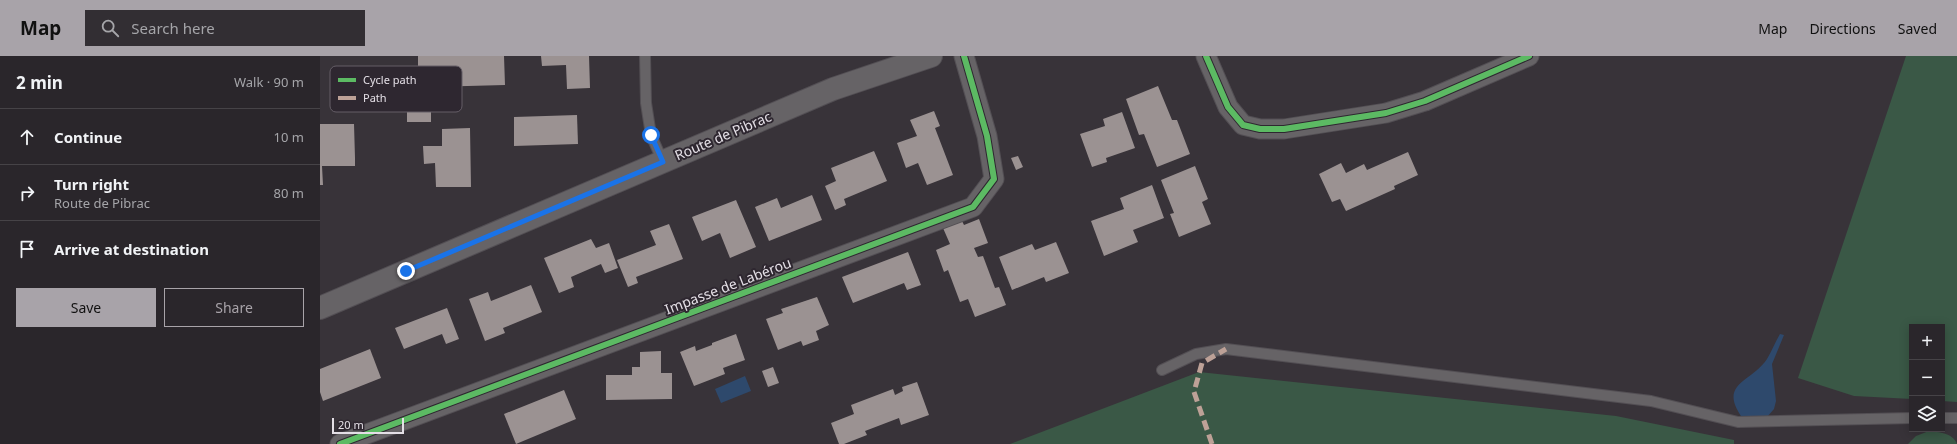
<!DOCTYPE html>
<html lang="en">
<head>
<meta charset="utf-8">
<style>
  :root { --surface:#2a262b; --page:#322e33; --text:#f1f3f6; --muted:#a5a5a9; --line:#464347; --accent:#a8a3a9 }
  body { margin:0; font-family:"Noto Sans",sans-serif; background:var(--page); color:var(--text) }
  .controls { position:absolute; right:12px; bottom:12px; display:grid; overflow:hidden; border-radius:0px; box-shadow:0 2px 10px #0003 }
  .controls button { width:36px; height:36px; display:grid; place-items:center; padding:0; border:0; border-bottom:1px solid var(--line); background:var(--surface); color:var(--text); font:20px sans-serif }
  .scale { position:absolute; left:12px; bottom:10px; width:72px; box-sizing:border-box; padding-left:4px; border:2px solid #e4dfe6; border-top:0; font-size:11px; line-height:14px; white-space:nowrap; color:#e4dfe6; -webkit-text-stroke:3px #2e2730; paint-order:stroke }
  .stop { position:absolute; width:12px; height:12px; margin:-9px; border:3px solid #1a73e8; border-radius:50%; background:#fff }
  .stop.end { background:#1a73e8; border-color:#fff; box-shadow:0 1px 4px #0008 }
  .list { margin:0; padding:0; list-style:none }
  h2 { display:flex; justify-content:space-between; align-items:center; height:52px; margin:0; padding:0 16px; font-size:17px }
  h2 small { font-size:13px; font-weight:400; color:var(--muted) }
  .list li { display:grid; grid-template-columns:26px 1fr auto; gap:12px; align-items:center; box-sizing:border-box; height:56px; padding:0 16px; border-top:1px solid var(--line) }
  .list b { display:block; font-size:15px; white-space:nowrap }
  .list p { margin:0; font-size:13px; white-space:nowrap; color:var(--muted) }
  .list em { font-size:13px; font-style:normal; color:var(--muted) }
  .actions { display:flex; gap:8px; padding:12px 16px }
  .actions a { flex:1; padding:9px 0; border:1px solid var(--accent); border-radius:0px; text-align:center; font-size:14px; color:var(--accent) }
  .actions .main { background:var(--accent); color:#111 }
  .icon { flex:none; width:22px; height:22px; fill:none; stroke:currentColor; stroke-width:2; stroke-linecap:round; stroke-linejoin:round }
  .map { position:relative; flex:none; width:1637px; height:388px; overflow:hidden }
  header { display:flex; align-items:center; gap:24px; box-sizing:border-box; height:56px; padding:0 20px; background:var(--accent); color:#111 }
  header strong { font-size:19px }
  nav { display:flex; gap:22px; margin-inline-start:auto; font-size:14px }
  .search { width:280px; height:36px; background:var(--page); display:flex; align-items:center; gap:10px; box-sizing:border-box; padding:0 14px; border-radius:0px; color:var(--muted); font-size:15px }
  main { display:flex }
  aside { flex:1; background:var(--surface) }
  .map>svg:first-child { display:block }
  .green { fill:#3a5846 }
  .water { fill:#2e496c }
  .building { fill:#9b9292 }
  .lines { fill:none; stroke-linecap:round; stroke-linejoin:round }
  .lane-casing { stroke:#534f54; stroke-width:12 }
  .street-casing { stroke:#534f54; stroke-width:21 }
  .secondary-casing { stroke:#534f54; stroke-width:24 }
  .lane { stroke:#666366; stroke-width:10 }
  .street { stroke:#666366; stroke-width:19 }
  .secondary { stroke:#666366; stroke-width:22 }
  .quiet { stroke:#bda197; stroke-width:5; stroke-dasharray:10 5; stroke-linecap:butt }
  .cycleway-casing { stroke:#2e2730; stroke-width:8 }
  .cycleway { stroke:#5cba63; stroke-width:6 }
  .route { stroke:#1a73e8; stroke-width:5 }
  .labels { text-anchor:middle; stroke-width:4; stroke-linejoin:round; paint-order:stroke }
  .street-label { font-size:14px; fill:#e4dfe6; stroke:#2e2730 }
  .key { fill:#2e2730; stroke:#655e67; stroke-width:1 }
  .key-label { font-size:11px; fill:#e4dfe6 }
</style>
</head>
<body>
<header>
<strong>Map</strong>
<div class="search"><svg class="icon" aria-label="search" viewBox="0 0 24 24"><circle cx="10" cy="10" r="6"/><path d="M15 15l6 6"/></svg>Search here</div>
<nav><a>Map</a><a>Directions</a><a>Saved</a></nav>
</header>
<main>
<aside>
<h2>2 min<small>Walk · 90 m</small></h2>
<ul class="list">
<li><svg class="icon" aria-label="ahead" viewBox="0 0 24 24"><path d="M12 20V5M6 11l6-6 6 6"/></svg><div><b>Continue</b></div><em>10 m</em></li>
<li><svg class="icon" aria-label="right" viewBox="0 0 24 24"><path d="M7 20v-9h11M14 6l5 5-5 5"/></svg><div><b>Turn right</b><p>Route de Pibrac</p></div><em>80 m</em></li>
<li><svg class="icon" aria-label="arrive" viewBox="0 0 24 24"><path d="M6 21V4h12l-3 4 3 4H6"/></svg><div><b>Arrive at destination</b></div></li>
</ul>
<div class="actions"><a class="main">Save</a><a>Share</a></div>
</aside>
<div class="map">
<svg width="1637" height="388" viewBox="0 0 1637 388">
  <rect width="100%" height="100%" fill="#383339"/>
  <!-- green -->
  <g class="green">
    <path d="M1586,0H1637V346L1622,345V271H1592V343L1534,340L1478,322Z"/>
    <path d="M879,316L1296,360L1414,384V388H690Z"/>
    <path d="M1609,375C1619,376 1633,377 1637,388H1588L1596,380Z"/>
  </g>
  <!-- water -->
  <g class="water">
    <path d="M1460,278L1464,279L1452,308L1456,345L1454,353L1447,361L1423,363C1397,327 1431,327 1447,303C1452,295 1455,286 1460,278Z"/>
    <path d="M425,320L431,335L401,347L395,333Z"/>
  </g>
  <!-- building -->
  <g class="building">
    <path d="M98,0H184L185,29L110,31V25H98Z"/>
    <path d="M221,0H269L270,32L247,33L246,9L222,10Z"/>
    <path d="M838,30L852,64H857L870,98L837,111L824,78L819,79L806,43Z"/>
    <rect x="87" y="55" width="24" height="11"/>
    <path d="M614,55L620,70L615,72L633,119L607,129L598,107L586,112L577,87L597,80L590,64Z"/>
    <path d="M802,56L815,92L786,102L787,106L772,111L760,78L785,70L783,63Z"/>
    <path d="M257,59L258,88L194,90V61Z"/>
    <path d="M0,68H34L35,102V110H2L3,129H0Z"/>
    <path d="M150,72L151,131H116L115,107L104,108L103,90H122V73Z"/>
    <path d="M554,95L567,125L524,143L526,149L515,154L505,130L516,125L511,112Z"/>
    <path d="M1088,96L1098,119L1074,130L1075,133L1026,155L1020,143L1012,146L999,118L1021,107L1026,117L1044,108L1047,114Z"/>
    <path d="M698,100L703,111L696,114L691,102Z"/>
    <path d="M875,110L888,143L882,146L891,168L859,181L850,158L854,157L841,124Z"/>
    <path d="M832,129L844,162L813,174L818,186L784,200L771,165L804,153L800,142Z"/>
    <path d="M492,139L502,164L449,185L435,151L457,142L461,152Z"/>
    <path d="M416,144L436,191L410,202L400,177L382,185L372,161Z"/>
    <path d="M659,163L668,187L654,192L658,201L663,200L675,232L679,231L686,249L655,261L648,243L640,246L628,214L624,216L616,194L630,188L623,172L642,165L644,169Z"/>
    <path d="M349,168L363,203L316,221L318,227L308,231L297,204L336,189L330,175Z"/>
    <path d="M271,183L276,192L289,187L298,212L285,217L281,208L251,221L254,231L239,237L224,202Z"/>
    <path d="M736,186L749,217L726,226L724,221L692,234L679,201L712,188L715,194Z"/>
    <path d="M588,196L601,229L587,234L584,227L533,247L522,221Z"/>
    <path d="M211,229L222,256L183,272L185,277L165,285L149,243L168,236L171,245Z"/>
    <path d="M497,241L509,269L496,275L499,284L483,290L481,285L458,294L446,263L463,257L461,253Z"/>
    <path d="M127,252L139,283L126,288L122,278L84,293L75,272Z"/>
    <path d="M416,278L425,304L403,312L405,318L374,330L360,296L375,290L376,295L392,289V287Z"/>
    <path d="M50,293L61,322L3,345L0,336V313Z"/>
    <path d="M341,295V317H352V343L286,344V319H312V311H320V296Z"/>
    <path d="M453,311L459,327L448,331L442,315Z"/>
    <path d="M597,326L609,359L581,369L579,362L545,375L547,379L524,388H519L511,367L534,358L531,349L573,333L575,339L583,335L582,331Z"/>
    <path d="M244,334L256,363L196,388L184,358Z"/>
  </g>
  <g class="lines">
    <!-- lane casing -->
    <g class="lane-casing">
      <g id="lane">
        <path d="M325,0L326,47L331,79L343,106"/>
        <path d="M842,314L876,298L906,293L1331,345L1418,366L1592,362"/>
        <path d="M1622,362H1637"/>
      </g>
    </g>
    <!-- street casing -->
    <g class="street-casing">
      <g id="street">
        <path d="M886,0L908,51L923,69L940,73H964L1066,57L1105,45L1209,0"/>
        <path d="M20,388L653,151L674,123L667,80L644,0"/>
      </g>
    </g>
    <!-- secondary casing -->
    <g class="secondary-casing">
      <path id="secondary" d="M0,252L513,33L611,0"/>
    </g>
    <!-- lane -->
    <use href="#lane" class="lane"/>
    <!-- street -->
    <use href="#street" class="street"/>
    <!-- secondary -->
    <use href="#secondary" class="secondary"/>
    <!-- quiet -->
    <path class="quiet" d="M892,388L874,336L882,307L906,293"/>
    <!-- cycleway casing -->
    <g class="cycleway-casing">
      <g id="cycleway">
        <path d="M886,0L908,51L923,69L940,73H964L1066,57L1105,45L1209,0"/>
        <path d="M20,388L653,151L674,123L667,80L644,0"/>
      </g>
    </g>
    <!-- cycleway -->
    <use href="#cycleway" class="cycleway"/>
  </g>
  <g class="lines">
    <!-- route -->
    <path class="route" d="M86,215L343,106L331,79"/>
  </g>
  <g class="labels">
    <!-- street labels -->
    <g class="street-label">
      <text transform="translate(403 80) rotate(-23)" y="5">Route de Pibrac</text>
      <text transform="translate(408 230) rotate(-21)" y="5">Impasse de Labérou</text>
    </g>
  </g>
  <!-- legend -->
  <rect x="10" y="10" width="132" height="46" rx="6" class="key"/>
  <rect x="18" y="22" width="18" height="4" fill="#5cba63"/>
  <rect x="18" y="40" width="18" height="4" fill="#bda197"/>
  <g class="key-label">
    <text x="43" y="28">Cycle path</text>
    <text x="43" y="46">Path</text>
  </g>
</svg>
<div class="controls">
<button>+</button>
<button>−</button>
<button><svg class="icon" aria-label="layers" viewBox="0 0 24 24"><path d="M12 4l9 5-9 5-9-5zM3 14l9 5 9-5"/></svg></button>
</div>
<div class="scale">20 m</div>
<div class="stop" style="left:331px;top:79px"></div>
<div class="stop end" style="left:86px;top:215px"></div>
</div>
</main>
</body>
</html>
